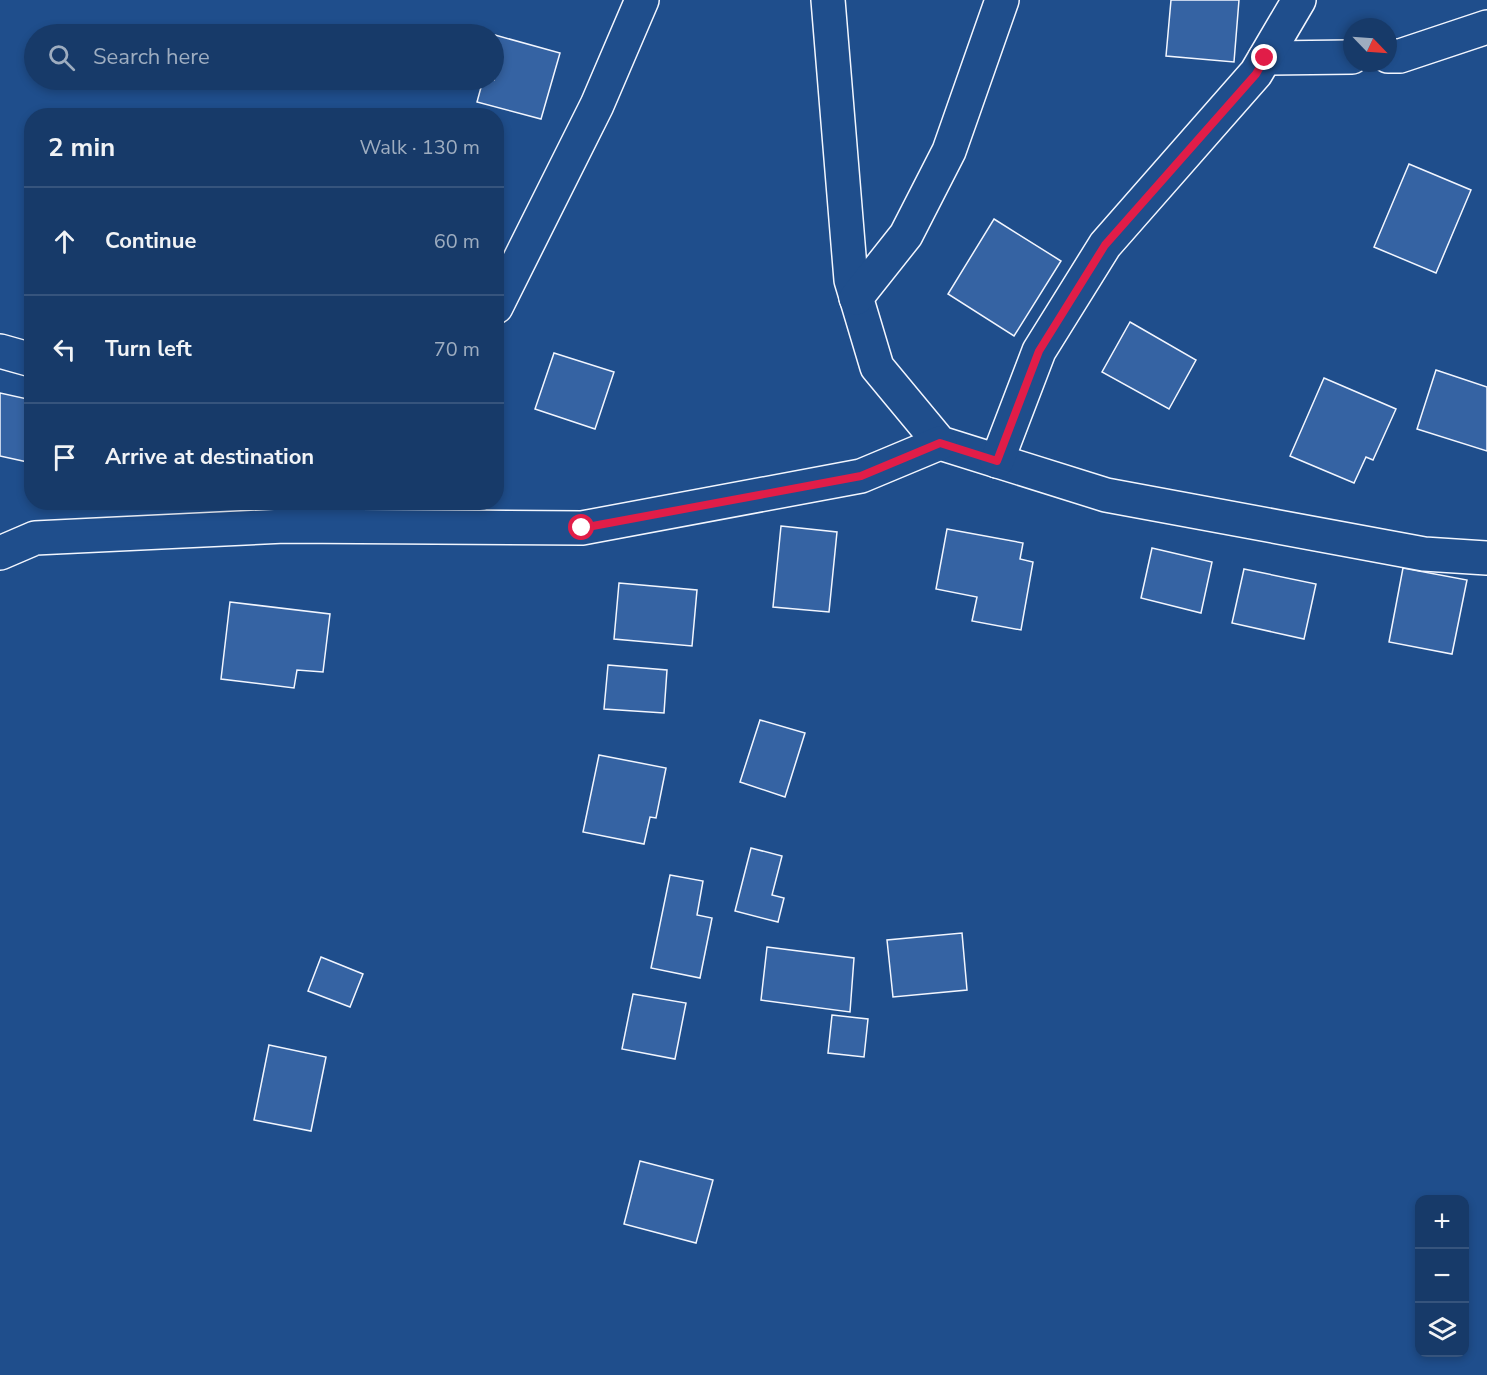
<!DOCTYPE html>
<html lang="en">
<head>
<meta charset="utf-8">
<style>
  :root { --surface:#173a69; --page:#244571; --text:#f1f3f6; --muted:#9eadc0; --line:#36547d }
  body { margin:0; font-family:"Nunito Sans",sans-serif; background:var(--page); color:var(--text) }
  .controls { position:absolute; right:18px; bottom:18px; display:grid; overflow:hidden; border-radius:12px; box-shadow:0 3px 9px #0003 }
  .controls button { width:54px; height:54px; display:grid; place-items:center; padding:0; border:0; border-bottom:2px solid var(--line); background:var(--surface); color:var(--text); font:30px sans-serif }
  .compass { position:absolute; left:1343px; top:18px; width:54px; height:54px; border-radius:50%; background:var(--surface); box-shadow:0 3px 9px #0003; rotate:115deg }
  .stop { position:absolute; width:18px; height:18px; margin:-14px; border:4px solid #e11d48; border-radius:50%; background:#fff }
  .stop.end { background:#e11d48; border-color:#fff; box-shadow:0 2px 6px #0008 }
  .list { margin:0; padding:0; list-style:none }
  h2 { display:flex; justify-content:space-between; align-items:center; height:78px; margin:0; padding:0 24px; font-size:26px }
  h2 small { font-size:20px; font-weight:400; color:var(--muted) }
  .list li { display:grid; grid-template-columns:39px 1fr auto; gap:18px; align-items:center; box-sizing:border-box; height:108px; padding:0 24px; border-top:2px solid var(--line) }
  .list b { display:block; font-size:22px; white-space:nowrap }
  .list em { font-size:20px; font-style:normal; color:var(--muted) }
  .icon { flex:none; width:33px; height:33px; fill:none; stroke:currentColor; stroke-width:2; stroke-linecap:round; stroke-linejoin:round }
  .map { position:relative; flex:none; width:1487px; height:1375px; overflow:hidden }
  .search { position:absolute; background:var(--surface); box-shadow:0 3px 9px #0003; left:24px; top:24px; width:480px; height:66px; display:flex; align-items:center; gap:15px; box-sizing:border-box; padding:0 21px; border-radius:33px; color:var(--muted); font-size:22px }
  .panel { position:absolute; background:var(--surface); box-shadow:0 3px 9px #0003; left:24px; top:108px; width:480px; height:402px; border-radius:24px }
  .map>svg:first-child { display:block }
  .building { fill:#3563a3; stroke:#f2f6ff; stroke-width:1.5 }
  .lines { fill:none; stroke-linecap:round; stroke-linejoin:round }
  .street-casing { stroke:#f2f6ff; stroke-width:36 }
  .street { stroke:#1f4e8c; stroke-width:33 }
  .route { stroke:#e11d48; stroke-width:8 }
</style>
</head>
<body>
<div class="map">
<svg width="1487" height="1375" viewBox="0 0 1487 1375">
  <rect width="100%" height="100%" fill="#1f4e8c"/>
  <!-- building -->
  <g class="building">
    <path d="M1171,0H1239L1234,62L1166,56Z"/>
    <path d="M495,35L560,53L541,119L477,102L483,80H494Z"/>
    <path d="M1409,164L1471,190L1436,273L1374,247Z"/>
    <path d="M994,219L1061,261L1014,336L948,294Z"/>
    <path d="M1130,322L1196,360L1169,409L1102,372Z"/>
    <path d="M554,353L614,372L595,429L535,409Z"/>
    <path d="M1436,370L1487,387V451L1417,429Z"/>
    <path d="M1324,378L1396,409L1373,460L1366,457L1354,483L1290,456Z"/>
    <path d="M0,393L32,400V463L0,456Z"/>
    <path d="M781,526L837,532L829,612L773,607Z"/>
    <path d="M947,529L1023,543L1020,559L1033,562L1021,630L972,621L977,597L936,589Z"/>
    <path d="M1152,548L1212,562L1201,613L1141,598Z"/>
    <path d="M1403,568L1467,580L1452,654L1389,642Z"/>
    <path d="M1244,569L1316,584L1304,639L1232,623Z"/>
    <path d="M619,583L697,590L692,646L614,639Z"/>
    <path d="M230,602L330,614L323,672L297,670L294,688L221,679Z"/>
    <path d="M608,665L667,670L664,713L604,709Z"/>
    <path d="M760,720L805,733L785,797L740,782Z"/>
    <path d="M599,755L666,768L656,818L650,817L644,844L583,832Z"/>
    <path d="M751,848L782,856L772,895L784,898L778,922L735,911Z"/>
    <path d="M670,875L703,881L697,915L712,918L700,978L651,968Z"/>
    <path d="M962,933L967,990L893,997L887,940Z"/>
    <path d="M767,947L854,958L850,1012L761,1000Z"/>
    <path d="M321,957L363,974L350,1007L308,991Z"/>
    <path d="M633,994L686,1003L675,1059L622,1049Z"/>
    <path d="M832,1015L868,1019L864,1057L828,1053Z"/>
    <path d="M269,1045L326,1057L311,1131L254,1120Z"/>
    <path d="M640,1161L713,1180L696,1243L624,1224Z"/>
  </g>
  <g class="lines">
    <!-- street casing -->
    <g class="street-casing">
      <g id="street">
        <path d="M828,0L851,280L877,367L940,443L1106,495L1424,554L1487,558"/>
        <path d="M1388,56H1400L1487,27"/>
        <path d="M1265,58L1352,57"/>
        <path d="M856,298L906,235L949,151L1002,0"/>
        <path d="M496,307L597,105L642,0"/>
        <path d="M0,351L32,360"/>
        <path d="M997,461L1039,351L1105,245L1256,73L1299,0"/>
        <path d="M0,553L35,538L285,526L582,528L861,476L940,443"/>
      </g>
    </g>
    <!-- street -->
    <use href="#street" class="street"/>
  </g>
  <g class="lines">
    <!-- route -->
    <path class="route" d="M582,528L861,476L940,443L997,461L1039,351L1105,245L1256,74L1265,58"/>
  </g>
</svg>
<div class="controls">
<button>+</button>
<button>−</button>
<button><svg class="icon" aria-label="layers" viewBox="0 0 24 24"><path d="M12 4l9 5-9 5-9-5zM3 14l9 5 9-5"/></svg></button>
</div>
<svg class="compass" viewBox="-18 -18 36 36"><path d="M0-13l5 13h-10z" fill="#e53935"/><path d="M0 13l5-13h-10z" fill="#9eadc0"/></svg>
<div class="stop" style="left:582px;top:528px"></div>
<div class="stop end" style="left:1265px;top:58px"></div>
<div class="search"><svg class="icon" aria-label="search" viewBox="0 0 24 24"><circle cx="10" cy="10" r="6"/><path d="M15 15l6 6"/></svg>Search here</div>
<section class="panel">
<h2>2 min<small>Walk · 130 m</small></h2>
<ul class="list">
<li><svg class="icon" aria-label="ahead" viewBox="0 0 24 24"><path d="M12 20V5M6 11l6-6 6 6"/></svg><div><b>Continue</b></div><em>60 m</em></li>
<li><svg class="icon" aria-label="left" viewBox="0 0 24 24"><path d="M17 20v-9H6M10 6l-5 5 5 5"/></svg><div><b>Turn left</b></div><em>70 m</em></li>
<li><svg class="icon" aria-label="arrive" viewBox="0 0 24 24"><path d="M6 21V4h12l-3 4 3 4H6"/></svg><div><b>Arrive at destination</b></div></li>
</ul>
</section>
</div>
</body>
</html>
